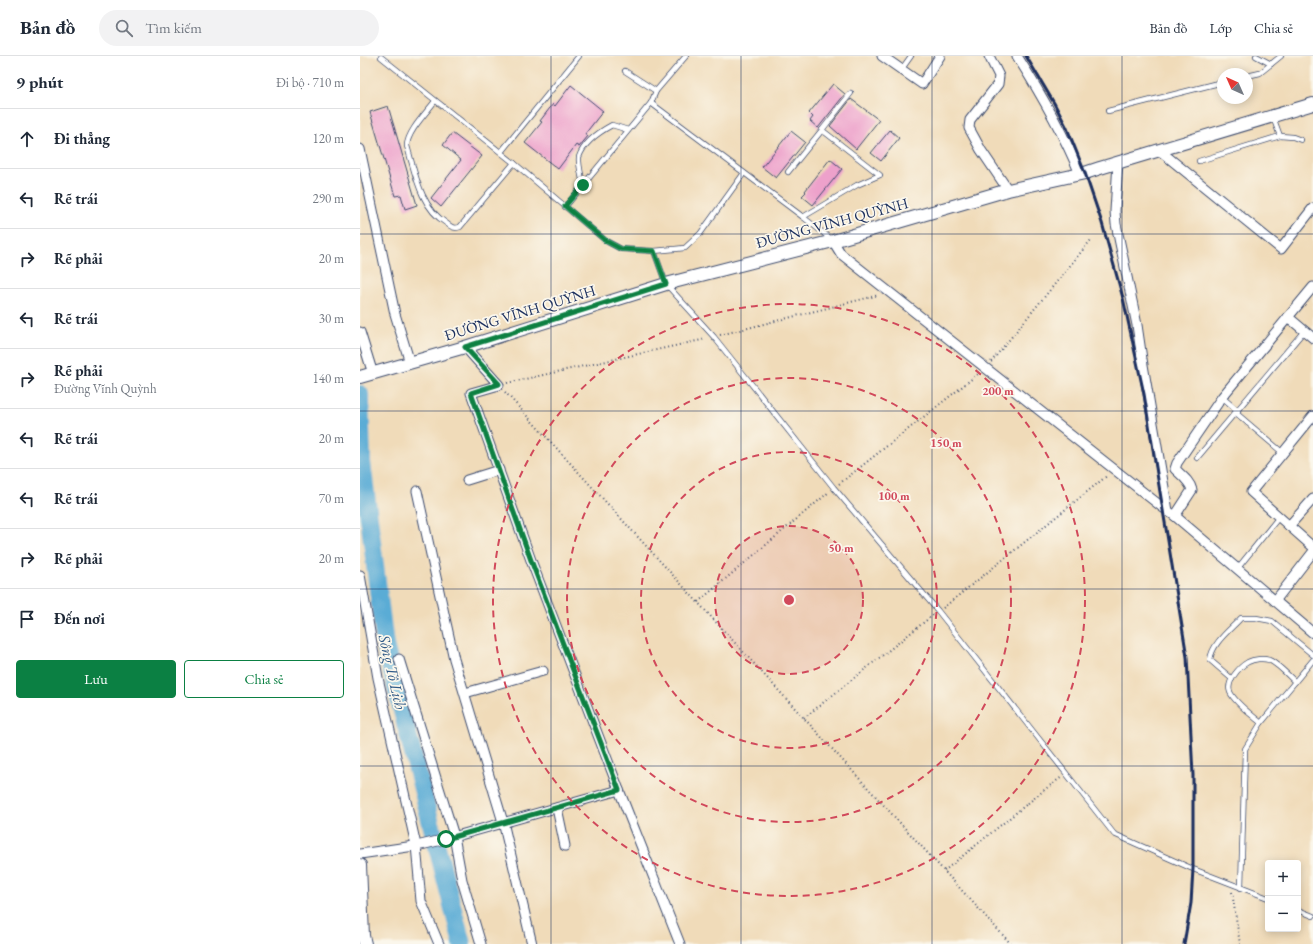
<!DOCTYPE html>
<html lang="vi">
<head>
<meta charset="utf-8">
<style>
  :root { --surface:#fff; --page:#f2f2f3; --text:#1f2937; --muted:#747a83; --line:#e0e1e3; --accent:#0b8043 }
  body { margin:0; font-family:"EB Garamond",serif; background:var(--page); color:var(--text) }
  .controls { position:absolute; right:12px; bottom:12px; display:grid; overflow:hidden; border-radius:4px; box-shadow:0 2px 10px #0003 }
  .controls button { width:36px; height:36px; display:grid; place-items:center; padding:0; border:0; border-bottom:1px solid var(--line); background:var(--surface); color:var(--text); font:20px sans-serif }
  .compass { position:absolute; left:857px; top:12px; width:36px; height:36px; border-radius:50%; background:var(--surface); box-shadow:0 2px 10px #0003; rotate:315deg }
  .stop { position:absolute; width:12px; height:12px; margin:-9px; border:3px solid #0b8043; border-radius:50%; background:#fff }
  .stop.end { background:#0b8043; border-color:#fff; box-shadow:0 1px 4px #0008 }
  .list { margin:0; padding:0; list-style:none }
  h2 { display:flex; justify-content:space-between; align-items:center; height:52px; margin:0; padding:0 16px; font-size:17px }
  h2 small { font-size:13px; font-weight:400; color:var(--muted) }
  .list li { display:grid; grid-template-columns:26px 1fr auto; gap:12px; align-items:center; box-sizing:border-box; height:60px; padding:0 16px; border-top:1px solid var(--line) }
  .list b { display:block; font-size:15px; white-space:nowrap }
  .list p { margin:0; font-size:13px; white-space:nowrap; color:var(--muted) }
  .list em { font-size:13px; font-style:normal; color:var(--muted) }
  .actions { display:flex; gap:8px; padding:12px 16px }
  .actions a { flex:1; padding:9px 0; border:1px solid var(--accent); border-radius:4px; text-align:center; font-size:14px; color:var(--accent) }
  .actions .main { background:var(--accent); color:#fff }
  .icon { flex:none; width:22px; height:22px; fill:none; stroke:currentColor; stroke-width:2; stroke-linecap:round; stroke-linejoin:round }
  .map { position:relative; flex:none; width:953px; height:888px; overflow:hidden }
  header { display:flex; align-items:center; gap:24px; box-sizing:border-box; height:56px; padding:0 20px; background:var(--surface); border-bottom:1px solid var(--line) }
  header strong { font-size:19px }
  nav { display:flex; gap:22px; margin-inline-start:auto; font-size:14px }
  .search { width:280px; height:36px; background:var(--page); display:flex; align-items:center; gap:10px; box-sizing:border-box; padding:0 14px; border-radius:22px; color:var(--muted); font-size:15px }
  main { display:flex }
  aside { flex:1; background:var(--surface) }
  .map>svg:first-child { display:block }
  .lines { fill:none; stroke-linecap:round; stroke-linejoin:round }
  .river { stroke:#5aacd5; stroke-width:18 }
  .building { fill:#eda1cb }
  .service-casing { stroke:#3b496c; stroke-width:6 }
  .minor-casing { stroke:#3b496c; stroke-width:11 }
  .tertiary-casing { stroke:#3b496c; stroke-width:14 }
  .path { stroke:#3b496c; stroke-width:2; stroke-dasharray:1 3; stroke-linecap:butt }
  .service { stroke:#fff; stroke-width:4.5 }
  .minor { stroke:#fff; stroke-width:9 }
  .tertiary { stroke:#fff; stroke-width:12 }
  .rail { stroke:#1b2f5e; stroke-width:3 }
  .route { stroke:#0b8043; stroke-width:5 }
  .grid { fill:none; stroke:#1b2f5e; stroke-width:1; stroke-opacity:0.55 }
  .ring { fill:none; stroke:#d1495b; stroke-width:2; stroke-dasharray:7 5 }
  .labels { text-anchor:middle; stroke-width:3.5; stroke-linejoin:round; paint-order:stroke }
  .street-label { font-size:15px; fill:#1b2f5e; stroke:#fbf7ec }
  .water-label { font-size:16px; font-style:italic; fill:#315b88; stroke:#fbf7ec }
  .centre { fill:#d1495b; stroke:#fbf7ec; stroke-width:2 }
  .ring-label { font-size:12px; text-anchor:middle; font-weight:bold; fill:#d1495b; stroke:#fbf7ec; stroke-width:3.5; stroke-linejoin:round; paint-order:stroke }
</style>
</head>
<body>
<header>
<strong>Bản đồ</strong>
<div class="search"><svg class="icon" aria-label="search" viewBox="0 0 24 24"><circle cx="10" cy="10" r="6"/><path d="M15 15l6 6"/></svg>Tìm kiếm</div>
<nav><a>Bản đồ</a><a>Lớp</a><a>Chia sẻ</a></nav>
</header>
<main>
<aside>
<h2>9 phút<small>Đi bộ · 710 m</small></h2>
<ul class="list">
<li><svg class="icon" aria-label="ahead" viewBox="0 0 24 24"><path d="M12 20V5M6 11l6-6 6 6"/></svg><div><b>Đi thẳng</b></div><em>120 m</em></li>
<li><svg class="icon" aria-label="left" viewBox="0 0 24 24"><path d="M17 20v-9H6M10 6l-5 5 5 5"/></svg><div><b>Rẽ trái</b></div><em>290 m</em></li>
<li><svg class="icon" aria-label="right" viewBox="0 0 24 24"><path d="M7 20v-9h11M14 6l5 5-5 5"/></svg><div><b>Rẽ phải</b></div><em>20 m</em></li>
<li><svg class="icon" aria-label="left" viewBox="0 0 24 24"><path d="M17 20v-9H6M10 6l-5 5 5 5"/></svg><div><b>Rẽ trái</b></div><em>30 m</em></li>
<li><svg class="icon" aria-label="right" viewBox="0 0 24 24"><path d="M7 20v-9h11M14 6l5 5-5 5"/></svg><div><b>Rẽ phải</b><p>Đường Vĩnh Quỳnh</p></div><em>140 m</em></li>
<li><svg class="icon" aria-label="left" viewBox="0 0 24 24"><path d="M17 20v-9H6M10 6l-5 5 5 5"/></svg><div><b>Rẽ trái</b></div><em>20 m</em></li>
<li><svg class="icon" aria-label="left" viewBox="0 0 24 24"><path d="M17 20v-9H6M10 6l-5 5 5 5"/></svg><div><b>Rẽ trái</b></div><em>70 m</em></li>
<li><svg class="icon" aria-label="right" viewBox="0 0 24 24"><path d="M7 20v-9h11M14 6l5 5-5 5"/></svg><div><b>Rẽ phải</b></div><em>20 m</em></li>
<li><svg class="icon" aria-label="arrive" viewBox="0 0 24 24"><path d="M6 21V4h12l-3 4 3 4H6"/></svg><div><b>Đến nơi</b></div></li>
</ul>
<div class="actions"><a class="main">Lưu</a><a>Chia sẻ</a></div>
</aside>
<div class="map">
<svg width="953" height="888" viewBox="0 0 953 888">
  <rect width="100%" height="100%" fill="#fbf7ec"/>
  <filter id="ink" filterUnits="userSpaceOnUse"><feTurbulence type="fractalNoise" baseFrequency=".025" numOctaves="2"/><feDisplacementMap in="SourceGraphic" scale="8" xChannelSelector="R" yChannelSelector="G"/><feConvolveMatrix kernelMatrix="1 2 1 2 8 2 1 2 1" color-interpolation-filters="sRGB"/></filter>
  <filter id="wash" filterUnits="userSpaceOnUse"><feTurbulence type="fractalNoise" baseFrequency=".012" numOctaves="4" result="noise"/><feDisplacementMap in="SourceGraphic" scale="16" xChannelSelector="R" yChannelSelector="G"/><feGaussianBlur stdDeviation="0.9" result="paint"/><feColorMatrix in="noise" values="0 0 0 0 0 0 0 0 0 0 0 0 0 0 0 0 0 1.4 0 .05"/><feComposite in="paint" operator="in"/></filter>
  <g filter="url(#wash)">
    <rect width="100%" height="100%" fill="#f0dbb9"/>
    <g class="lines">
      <!-- river -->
      <path class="river" d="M0,338L2,406L25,589L102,888"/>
    </g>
    <g id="blocks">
      <!-- building -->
      <g class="building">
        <path d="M473,28L485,38L458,72L450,65L453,61L449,57Z"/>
        <path d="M211,29L243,55L225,78L228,80L219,91L216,89L198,113L165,87L182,66L180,65L193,48L195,50Z"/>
        <path d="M491,43L519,64L496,93L470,70Z"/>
        <path d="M28,50L57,149L45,153L41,139L35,140L10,56Z"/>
        <path d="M530,74L539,82L521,105L511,97Z"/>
        <path d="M431,75L445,86L416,122L402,111Z"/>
        <path d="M92,77L122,100L81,151L71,142L101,104L83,89Z"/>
        <path d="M470,103L482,113L453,149L442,140L446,136L445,135Z"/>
      </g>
    </g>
  </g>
  <g filter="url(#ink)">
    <use href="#blocks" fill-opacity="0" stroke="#3b496c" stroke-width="1"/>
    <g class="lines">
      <!-- service casing -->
      <g class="service-casing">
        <g id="service">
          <path d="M896,0L911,8"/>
          <path d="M21,1L154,107L246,185L261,193L294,195L306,228L354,281L474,432L578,555L754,778L833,813L908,842"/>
          <path d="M541,14L551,0"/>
          <path d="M265,15L296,35"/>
          <path d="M887,20L900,17L921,0"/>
          <path d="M75,45C67,56 47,76 47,90C55,116 60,151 86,167C91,171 94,173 100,171L154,107"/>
          <path d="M291,47L443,161L471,183"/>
          <path d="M748,55L863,26"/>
          <path d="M462,74L491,37"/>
          <path d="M920,80L933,81L941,84"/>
          <path d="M141,96L219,0"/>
          <path d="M839,105L920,80L913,61"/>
          <path d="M428,116L462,74L520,119L497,129L443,161"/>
          <path d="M223,129C222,123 218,107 219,101C224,86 239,76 252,69L268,74"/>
          <path d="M205,151L291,47L296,35L326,0"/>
          <path d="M294,195L325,192L340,178L384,117"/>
          <path d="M862,341L878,355"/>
          <path d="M876,357L923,397"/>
          <path d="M837,402L944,275"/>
          <path d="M877,513L919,461"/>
          <path d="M872,623L850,604C852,587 870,574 881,562H896L912,565L953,599"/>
          <path d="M901,667C892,659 875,647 870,636C866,626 879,611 888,606C894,603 903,602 909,604C918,608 928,619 935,626"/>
          <path d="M881,832L885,693L901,667L953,604"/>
          <path d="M938,854L953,860"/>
        </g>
      </g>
      <!-- minor casing -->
      <g class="minor-casing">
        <g id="minor">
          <path d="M522,0L562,28L580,0"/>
          <path d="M629,0L639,20L638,28L610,64L609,72L621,94L648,134"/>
          <path d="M657,0C681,38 703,76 720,118"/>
          <path d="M0,93L35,258L50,307"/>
          <path d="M799,94L921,193L953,152"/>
          <path d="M758,106L755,155L756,168L777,269L782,303L808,455"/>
          <path d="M473,185L481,198L802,451L815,460L953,577"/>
          <path d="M928,261L953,282"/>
          <path d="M0,276L13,318"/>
          <path d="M105,291L139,329L111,337L172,507L259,734L320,888"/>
          <path d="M953,360L891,436L953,491"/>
          <path d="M107,424L139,414"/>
          <path d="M57,435L94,603L143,766L172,888"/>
          <path d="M815,460L832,434C830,425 821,419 815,413L817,407L862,341L953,231"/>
          <path d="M929,470L953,443"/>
          <path d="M0,519L18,622L56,789L61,845L79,888"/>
          <path d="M915,545L953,496"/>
          <path d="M39,603L94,780L102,824L121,888"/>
          <path d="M105,637L183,615"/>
          <path d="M197,752L205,790"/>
          <path d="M0,798L61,789L86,783L259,734"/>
        </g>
      </g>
      <!-- tertiary casing -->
      <g class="tertiary-casing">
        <g id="tertiary">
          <path d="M0,321L105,291L306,228L473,185L648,134L725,117L740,112L953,48"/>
          <path d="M0,809L3,880L5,888"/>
        </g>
      </g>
      <!-- path -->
      <g class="path">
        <path d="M360,279L519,239"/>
        <path d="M631,306L731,184"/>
        <path d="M147,327L346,283"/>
        <path d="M145,336L651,888"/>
        <path d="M479,428L618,318"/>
        <path d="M338,546L469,436"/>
        <path d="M583,552L748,419"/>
        <path d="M444,662L573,559"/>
        <path d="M584,815L688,731L702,721"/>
        <path d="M872,836L880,888"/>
      </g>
      <!-- service -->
      <use href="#service" class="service"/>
      <!-- minor -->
      <use href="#minor" class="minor"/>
      <!-- tertiary -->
      <use href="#tertiary" class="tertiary"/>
      <!-- rail -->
      <path class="rail" d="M666,0L694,47L707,72L725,117L742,167L763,242L784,338L827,601L833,719V813L831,847L824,888"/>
    </g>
  </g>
  <g class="lines" filter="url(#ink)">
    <!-- route -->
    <path class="route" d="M86,783L259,734L172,507L111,337L139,328L105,291L306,228L294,195L261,193L246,185L205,150L223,129"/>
  </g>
  <!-- grid -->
  <path class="grid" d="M191,0V888M381,0V888M572,0V888M762,0V888M0,178H953M0,355H953M0,533H953M0,710H953"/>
  <!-- distance rings -->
  <circle cx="429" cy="544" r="74" fill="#d1495b" fill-opacity=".12"/>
  <g class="ring">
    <circle cx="429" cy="544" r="74"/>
    <circle cx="429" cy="544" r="148"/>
    <circle cx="429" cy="544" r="222"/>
    <circle cx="429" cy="544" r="296"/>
  </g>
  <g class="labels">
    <!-- street labels -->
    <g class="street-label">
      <text transform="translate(472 167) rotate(-15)" y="5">ĐƯỜNG VĨNH QUỲNH</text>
      <text transform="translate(160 257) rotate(-17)" y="5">ĐƯỜNG VĨNH QUỲNH</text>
    </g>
    <!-- water labels -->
    <g class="water-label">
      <text transform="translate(33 616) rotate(77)" y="6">Sông Tô Lịch</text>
    </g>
  </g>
  <circle cx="429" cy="544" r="6" class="centre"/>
  <g class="ring-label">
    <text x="638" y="339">200 m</text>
    <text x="586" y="391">150 m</text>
    <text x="534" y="444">100 m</text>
    <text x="481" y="496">50 m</text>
  </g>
</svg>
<div class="controls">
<button>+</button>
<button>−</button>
</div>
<svg class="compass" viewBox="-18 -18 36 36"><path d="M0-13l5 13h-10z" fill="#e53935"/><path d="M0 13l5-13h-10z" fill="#747a83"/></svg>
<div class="stop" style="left:86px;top:783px"></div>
<div class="stop end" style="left:223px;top:129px"></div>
</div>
</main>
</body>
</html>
